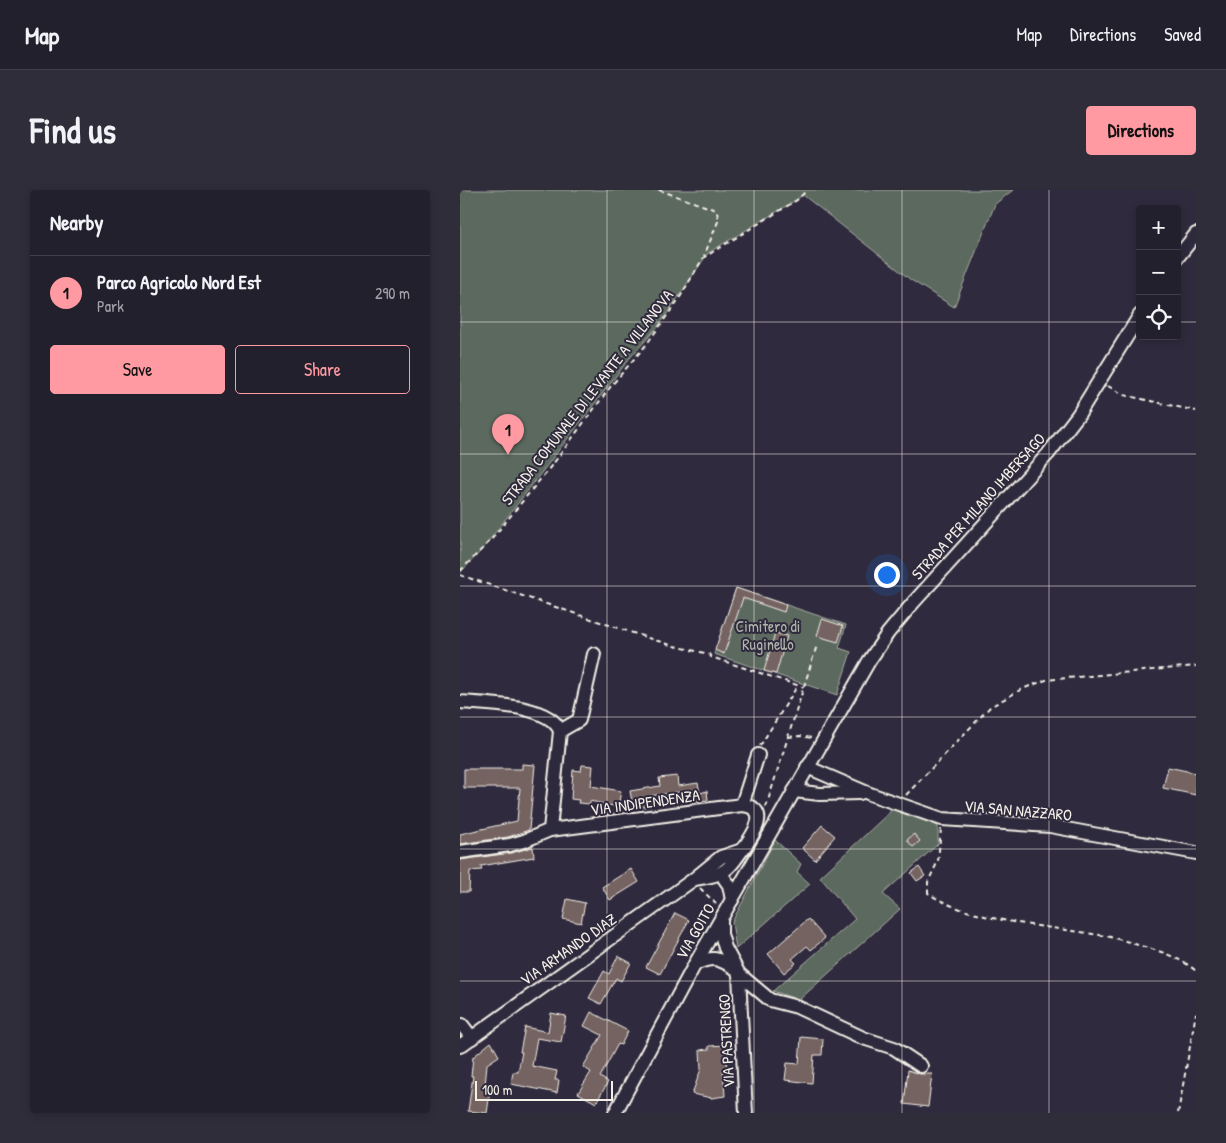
<!DOCTYPE html>
<html lang="en">
<head>
<meta charset="utf-8">
<style>
  :root { --surface:#23202e; --page:#2f2d3a; --text:#f1f3f6; --muted:#a3a3aa; --line:#403e4a; --accent:#ff9aa2 }
  body { margin:0; font-family:"Patrick Hand",sans-serif; background:var(--page); color:var(--text) }
  .controls { position:absolute; right:15px; top:15px; display:grid; overflow:hidden; border-radius:5px; box-shadow:0 2px 8px #0003 }
  .controls button { width:45px; height:45px; display:grid; place-items:center; padding:0; border:0; border-bottom:1px solid var(--line); background:var(--surface); color:var(--text); font:25px sans-serif }
  .scale { position:absolute; left:15px; bottom:12px; width:138px; box-sizing:border-box; padding-left:5px; border:2px solid #f4f1e8; border-top:0; font-size:14px; line-height:18px; white-space:nowrap; color:#f4f1e8; -webkit-text-stroke:4px #2f2a3d; paint-order:stroke }
  .you { position:absolute; left:426px; top:384px; width:18px; height:18px; margin:-12px; border:4px solid #fff; border-radius:50%; background:#1a73e8; box-shadow:0 0 0 8px #1a73e833 }
  .badge { display:grid; place-items:center; width:32px; height:32px; border-radius:50%; background:var(--accent); color:#111; font-size:16px; font-weight:700 }
  .pin { position:absolute; translate:-50% -41px; filter:drop-shadow(0 1px 2px #0008) }
  .pin::after { content:''; position:absolute; top:26px; width:18px; height:15px; background:inherit; clip-path:polygon(0 0,100% 0,50% 100%) }
  .list { margin:0; padding:0; list-style:none }
  h2 { display:flex; justify-content:space-between; align-items:center; height:65px; margin:0; padding:0 20px; font-size:21px }
  h2 small { font-size:16px; font-weight:400; color:var(--muted) }
  .list li { display:grid; grid-template-columns:32px 1fr auto; gap:15px; align-items:center; box-sizing:border-box; height:75px; padding:0 20px; border-top:1px solid var(--line) }
  .list b { display:block; font-size:19px; white-space:nowrap }
  .list p { margin:0; font-size:16px; white-space:nowrap; color:var(--muted) }
  .list em { font-size:16px; font-style:normal; color:var(--muted) }
  .actions { display:flex; gap:10px; padding:15px 20px }
  .actions a { flex:1; padding:11px 0; border:1px solid var(--accent); border-radius:5px; text-align:center; font-size:18px; color:var(--accent) }
  .actions .main { background:var(--accent); color:#111 }
  .icon { flex:none; width:28px; height:28px; fill:none; stroke:currentColor; stroke-width:2; stroke-linecap:round; stroke-linejoin:round }
  .map { position:relative; flex:none; width:736px; height:923px; overflow:hidden; border-radius:5px }
  header { display:flex; align-items:center; gap:30px; box-sizing:border-box; height:70px; padding:0 25px; background:var(--surface); border-bottom:1px solid var(--line) }
  header strong { font-size:24px }
  nav { display:flex; gap:28px; margin-inline-start:auto; font-size:18px }
  .intro { display:flex; align-items:center; justify-content:space-between; box-sizing:border-box; height:120px; padding:0 30px }
  h1 { margin:0; font-size:35px }
  .button { padding:12px 22px; border-radius:5px; background:var(--accent); color:#111; font-size:18px; font-weight:700 }
  main { display:flex; gap:30px; padding:0 30px }
  aside { flex:1; background:var(--surface); border-radius:5px; box-shadow:0 2px 8px #0003 }
  .map>svg:first-child { display:block }
  .green { fill:#5c695f; stroke:#a8ada4 }
  .building { fill:#756362; stroke:#f4f1e8 }
  .lines { fill:none; stroke-linecap:round; stroke-linejoin:round }
  .minor-casing { stroke:#f4f1e8; stroke-width:16 }
  .path { stroke:#f4f1e8; stroke-width:2; stroke-dasharray:5 4; stroke-linecap:butt }
  .minor { stroke:#2f2a3d; stroke-width:12 }
  .grid { fill:none; stroke:#f4f1e8; stroke-width:1; stroke-opacity:0.55 }
  .labels { text-anchor:middle; stroke-width:4; stroke-linejoin:round; paint-order:stroke }
  .street-label { font-size:16px; fill:#f4f1e8; stroke:#2f2a3d }
  .park-label { font-size:16px; fill:#b0b4aa; stroke:#2f2a3d }
</style>
</head>
<body>
<header>
<strong>Map</strong>
<nav><a>Map</a><a>Directions</a><a>Saved</a></nav>
</header>
<div class="intro"><h1>Find us</h1><a class="button">Directions</a></div>
<main>
<aside>
<h2>Nearby<small></small></h2>
<ul class="list">
<li><span class="badge">1</span><div><b>Parco Agricolo Nord Est</b><p>Park</p></div><em>290 m</em></li>
</ul>
<div class="actions"><a class="main">Save</a><a>Share</a></div>
</aside>
<div class="map">
<svg width="736" height="923" viewBox="0 0 736 923">
  <rect width="100%" height="100%" fill="#2f2a3d"/>
  <filter id="ink" filterUnits="userSpaceOnUse"><feTurbulence type="fractalNoise" baseFrequency=".02" numOctaves="2"/><feDisplacementMap in="SourceGraphic" scale="10" xChannelSelector="R" yChannelSelector="G"/><feConvolveMatrix kernelMatrix="1 2 1 2 8 2 1 2 1" color-interpolation-filters="sRGB"/></filter>
  <g filter="url(#ink)">
    <!-- green -->
    <g class="green">
      <path d="M0,0H553L535,14L494,117L451,90L343,5L328,15L248,63L200,134L169,169L21,361L0,383Z"/>
      <path d="M276,398L386,435L379,458L391,462L377,505L254,464Z"/>
      <path d="M433,619L478,636V654L423,704L440,719L339,810L313,801L395,729L360,687Z"/>
      <path d="M315,650L341,674L337,682L350,694L276,759L272,732Z"/>
    </g>
    <!-- building -->
    <g class="building">
      <path d="M276,398L326,415L324,422L283,408L264,464L255,460Z"/>
      <path d="M362,429L383,436L378,452L357,446Z"/>
      <path d="M315,443L327,446L316,484L304,481Z"/>
      <path d="M62,574L75,575L69,640L48,647L0,654V644L57,631L60,598H4V579H62Z"/>
      <path d="M122,575L133,576L131,596L161,601L158,617L130,611V614L118,613L119,610L111,609L113,580L121,581Z"/>
      <path d="M708,577L736,583V605L703,598Z"/>
      <path d="M217,586L218,596L238,593L240,603L247,601L248,610L230,613L228,601L190,606L191,616L173,618L170,601L200,596L199,588Z"/>
      <path d="M362,635L375,646L355,670L342,658Z"/>
      <path d="M454,644L460,651L453,657L447,650Z"/>
      <path d="M73,657L74,667L21,676L22,680L10,681L9,702H0V670L51,663Z"/>
      <path d="M459,677L465,686L457,691L451,683Z"/>
      <path d="M171,679L179,692L150,710L142,697Z"/>
      <path d="M107,709L125,713L121,733L103,729Z"/>
      <path d="M215,723L229,730L200,784L186,777Z"/>
      <path d="M348,729L365,748L351,760L347,756L332,769L336,773L324,783L308,764Z"/>
      <path d="M158,766L171,773L161,791L156,788L141,814L129,808L144,781L149,784Z"/>
      <path d="M131,822L168,841L161,855L158,854L140,887L148,892L136,913L118,903L131,882L123,877L142,845L124,836Z"/>
      <path d="M91,823L106,826L101,852L77,848L72,876L97,881L95,890H99L97,903L51,894L53,882H58L62,862H60L65,837L88,842Z"/>
      <path d="M341,847L363,849L362,865H354L352,893L325,890L327,873L339,874Z"/>
      <path d="M31,852L39,866L27,874L25,896H31L27,923L8,921L13,886H11L13,867Z"/>
      <path d="M265,855L267,878L263,879L265,906L252,908L232,904L241,879L240,860L249,859V856Z"/>
      <path d="M448,880L460,884H472L468,917L444,914Z"/>
    </g>
    <g class="lines">
      <!-- minor casing -->
      <g class="minor-casing">
        <g id="minor">
          <path d="M717,68L736,44"/>
          <path d="M0,512C25,514 90,514 100,541L90,640"/>
          <path d="M100,541L119,530L134,464"/>
          <path d="M347,577L410,604L482,629L590,636L736,663"/>
          <path d="M334,601L360,604L400,603"/>
          <path d="M282,615L298,565"/>
          <path d="M0,662L50,655L64,651L90,640L282,615C313,618 292,647 282,660C276,668 273,675 264,681C255,687 244,687 234,689"/>
          <path d="M264,688L269,695L272,710"/>
          <path d="M261,730V744L265,758L279,784L286,923"/>
          <path d="M235,774C254,766 258,768 275,778"/>
          <path d="M279,784L310,810L337,817L403,848L434,858L461,876"/>
          <path d="M0,835H2L12,848"/>
          <path d="M0,856L234,689L261,667L282,660"/>
          <path d="M155,923L235,774L409,471L428,443L453,413L588,264L618,225L680,125"/>
        </g>
      </g>
      <!-- path -->
      <g class="path">
        <path d="M199,0L256,20L259,29L244,66"/>
        <path d="M648,196L664,205L736,221"/>
        <path d="M0,381L31,350L96,270L151,196L186,155L219,109L243,68L337,10L347,0"/>
        <path d="M0,385L188,448L214,456L249,464L251,467L343,497"/>
        <path d="M328,547L340,546L353,548"/>
        <path d="M300,556L338,495"/>
        <path d="M446,605L530,517L562,499L586,490L736,476"/>
        <path d="M306,617L357,455"/>
        <path d="M481,639L478,671L468,692V703C508,731 585,736 633,744C650,746 666,751 681,756C700,761 721,768 736,781"/>
        <path d="M240,698L256,714"/>
        <path d="M718,923L736,823"/>
      </g>
      <!-- minor -->
      <use href="#minor" class="minor"/>
    </g>
  </g>
  <!-- grid -->
  <path class="grid" d="M147,0V923M294,0V923M442,0V923M589,0V923M0,132H680M717,132H736M0,264H736M0,396H736M0,527H736M0,659H736M0,791H736"/>
  <g class="labels">
    <!-- street labels -->
    <g class="street-label">
      <text transform="translate(127 207) rotate(-52)" y="6">STRADA COMUNALE DI LEVANTE A VILLANOVA</text>
      <text transform="translate(518 316) rotate(-48)" y="6">STRADA PER MILANO IMBERSAGO</text>
      <text transform="translate(185 612) rotate(-8)" y="6">VIA INDIPENDENZA</text>
      <text transform="translate(558 620) rotate(5)" y="6">VIA SAN NAZZARO</text>
      <text transform="translate(235 741) rotate(-60)" y="6">VIA GOITO</text>
      <text transform="translate(108 759) rotate(-35)" y="6">VIA ARMANDO DIAZ</text>
      <text transform="translate(266 851) rotate(-93)" y="6">VIA PASTRENGO</text>
    </g>
    <!-- park labels -->
    <g class="park-label">
      <text x="308" y="442">Cimitero di<tspan x="308" dy="18">Ruginello</tspan></text>
    </g>
  </g>
</svg>
<div class="controls">
<button>+</button>
<button>−</button>
<button><svg class="icon" aria-label="locate" viewBox="0 0 24 24"><circle cx="12" cy="12" r="6"/><path d="M12 2v4M12 18v4M2 12h4M18 12h4"/></svg></button>
</div>
<div class="scale">100 m</div>
<div class="you"></div>
<div class="pin badge" style="left:48px;top:265px">1</div>
</div>
</main>
</body>
</html>
